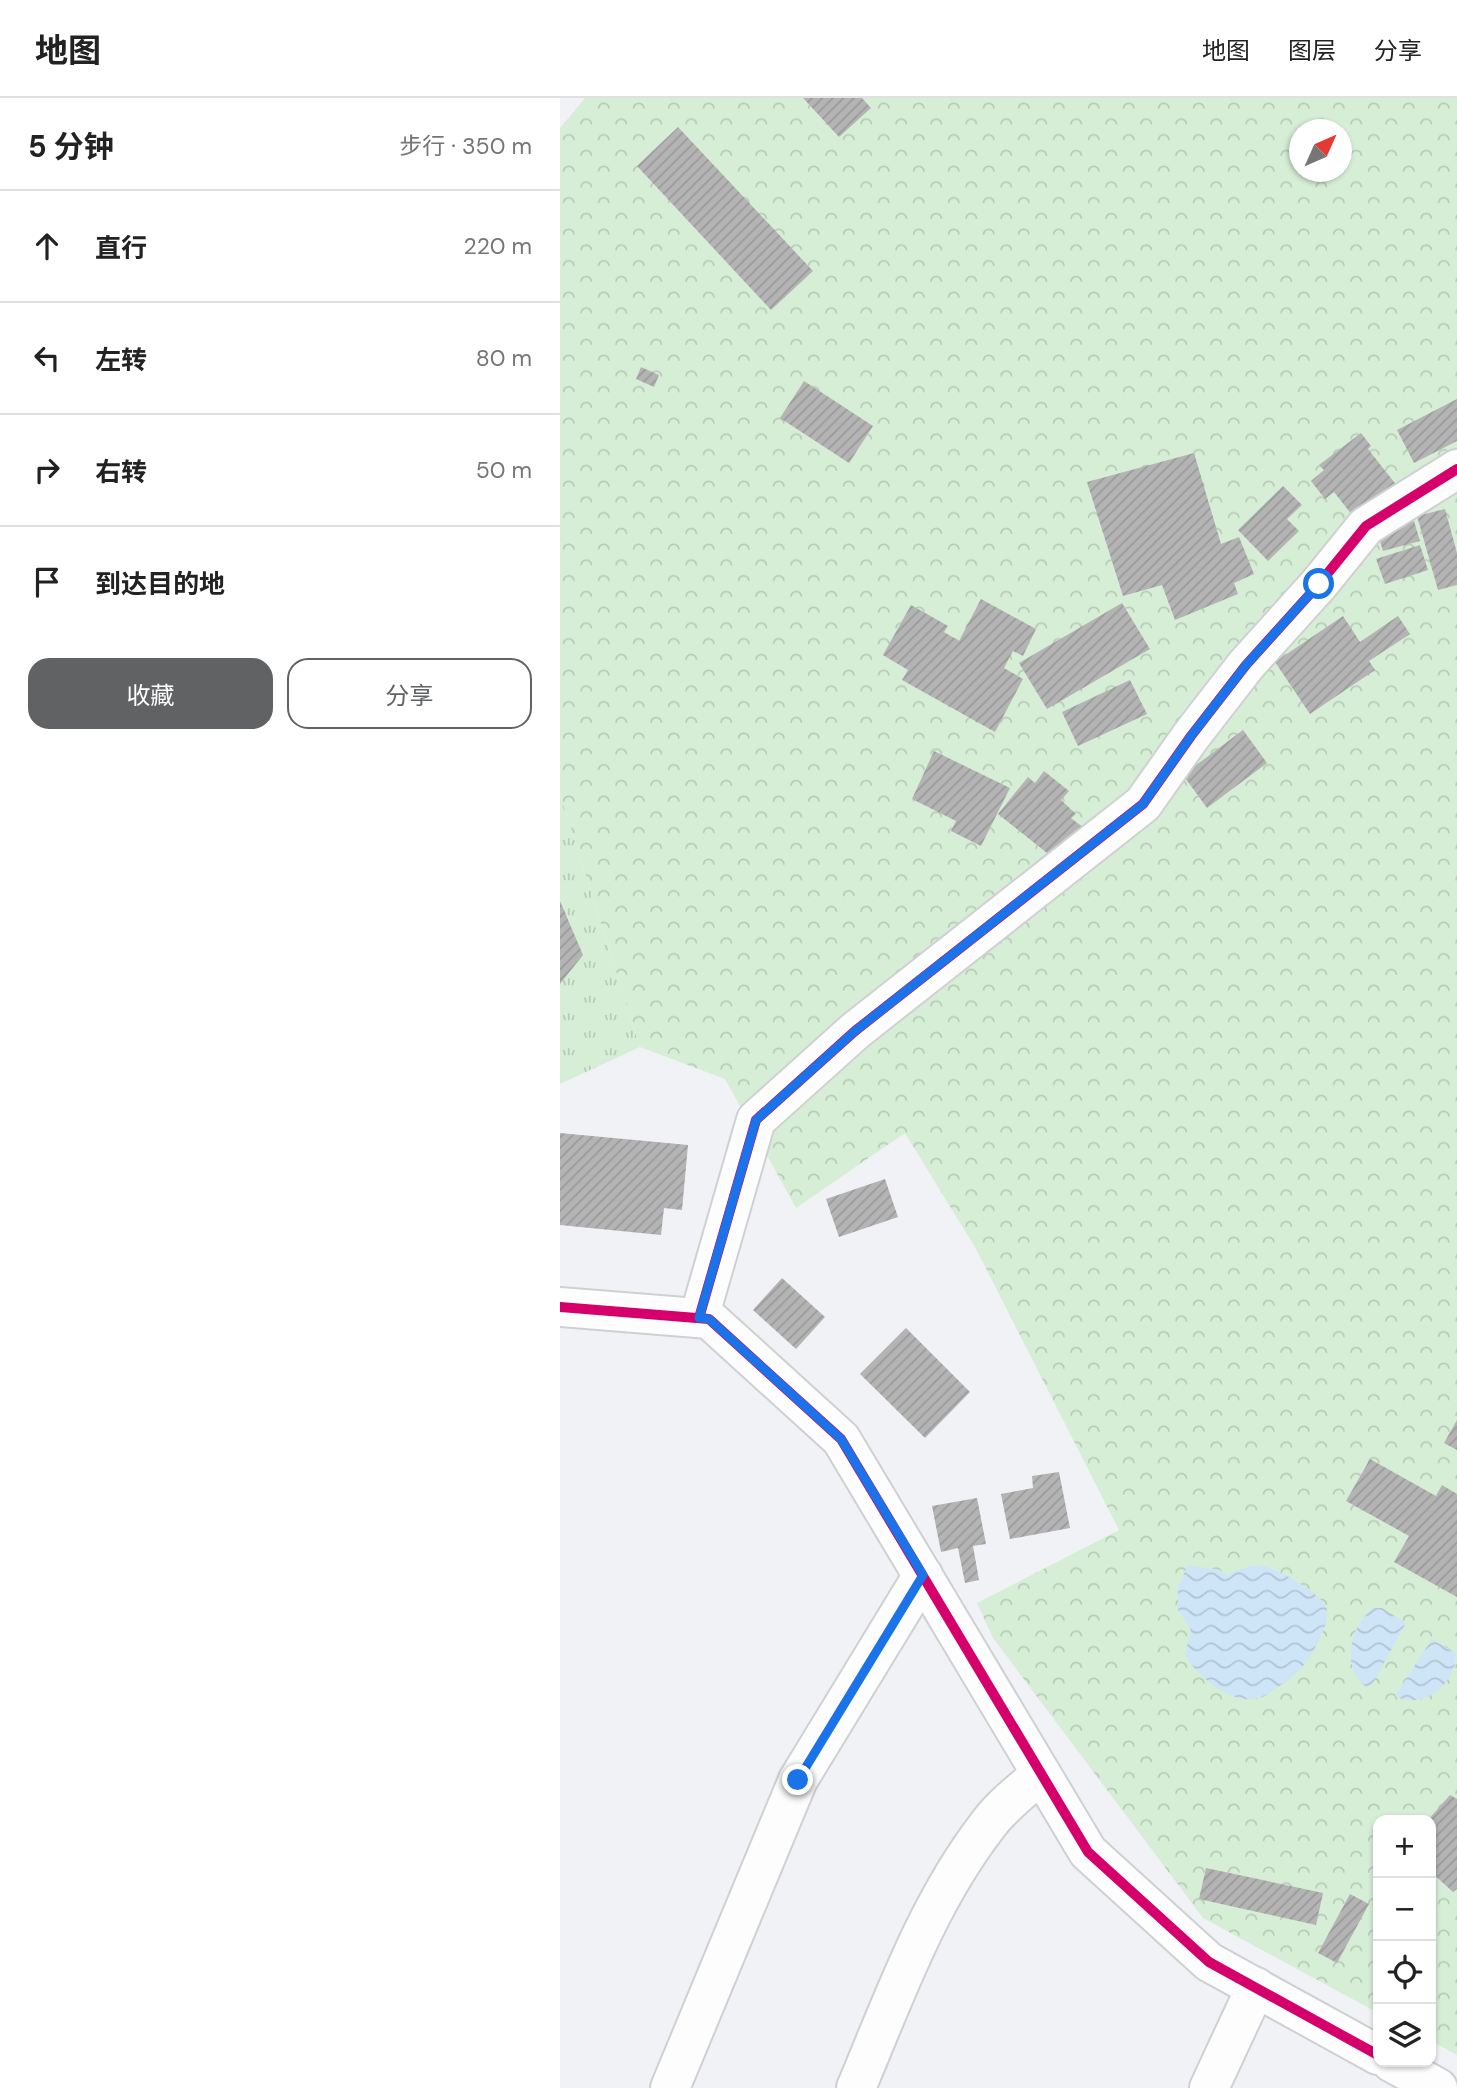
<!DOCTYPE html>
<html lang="zh">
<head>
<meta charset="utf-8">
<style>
  :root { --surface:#fff; --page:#f6f6f6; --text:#222; --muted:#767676; --line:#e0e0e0; --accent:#616264 }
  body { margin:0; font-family:"DM Sans","Noto Sans SC",sans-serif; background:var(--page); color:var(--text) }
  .controls { position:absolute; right:21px; bottom:21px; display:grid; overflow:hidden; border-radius:14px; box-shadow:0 2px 5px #0004 }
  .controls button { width:63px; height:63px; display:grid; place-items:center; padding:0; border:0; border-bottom:2px solid var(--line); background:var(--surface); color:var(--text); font:35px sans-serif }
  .compass { position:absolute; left:729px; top:21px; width:63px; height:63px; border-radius:50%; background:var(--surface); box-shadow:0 2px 5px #0004; rotate:45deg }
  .stop { position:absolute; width:21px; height:21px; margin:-16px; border:5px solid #1a73e8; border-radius:50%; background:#fff }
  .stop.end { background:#1a73e8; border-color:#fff; box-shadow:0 2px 7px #0008 }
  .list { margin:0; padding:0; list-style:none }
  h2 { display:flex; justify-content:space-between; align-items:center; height:91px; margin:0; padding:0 28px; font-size:30px }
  h2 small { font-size:23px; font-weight:400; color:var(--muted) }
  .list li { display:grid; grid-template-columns:46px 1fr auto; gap:21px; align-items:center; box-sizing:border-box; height:112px; padding:0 28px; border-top:2px solid var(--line) }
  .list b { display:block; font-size:26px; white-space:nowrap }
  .list em { font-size:23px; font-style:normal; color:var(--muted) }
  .actions { display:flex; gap:14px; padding:21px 28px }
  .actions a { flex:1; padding:16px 0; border:2px solid var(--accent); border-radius:21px; text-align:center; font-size:24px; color:var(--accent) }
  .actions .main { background:var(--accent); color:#fff }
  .icon { flex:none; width:38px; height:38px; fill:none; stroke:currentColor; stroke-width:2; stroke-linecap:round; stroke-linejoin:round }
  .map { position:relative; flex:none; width:897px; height:1990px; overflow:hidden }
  header { display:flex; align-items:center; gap:42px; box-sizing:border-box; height:98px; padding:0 35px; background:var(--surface); border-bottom:2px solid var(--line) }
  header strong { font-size:33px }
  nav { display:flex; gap:38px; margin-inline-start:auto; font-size:24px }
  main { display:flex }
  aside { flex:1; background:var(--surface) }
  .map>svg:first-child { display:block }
  .grass { fill:url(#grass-tufts) }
  .forest { fill:url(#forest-crowns); fill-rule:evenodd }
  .water { fill:url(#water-waves) }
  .building { fill:url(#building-hatch) }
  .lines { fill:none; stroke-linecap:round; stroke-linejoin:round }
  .minor-casing { stroke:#cfd0d2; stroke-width:42 }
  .minor { stroke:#fdfdfe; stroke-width:38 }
  .cycleway-casing { stroke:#fff; stroke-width:15 }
  .cycleway { stroke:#d6006c; stroke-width:10 }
  .route { stroke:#1a73e8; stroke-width:9 }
</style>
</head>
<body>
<header>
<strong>地图</strong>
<nav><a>地图</a><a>图层</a><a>分享</a></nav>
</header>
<main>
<aside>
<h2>5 分钟<small>步行 · 350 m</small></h2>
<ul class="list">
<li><svg class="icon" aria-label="ahead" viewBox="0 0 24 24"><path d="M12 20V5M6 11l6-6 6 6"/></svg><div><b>直行</b></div><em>220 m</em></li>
<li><svg class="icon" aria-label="left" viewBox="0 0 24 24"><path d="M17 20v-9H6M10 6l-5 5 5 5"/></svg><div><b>左转</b></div><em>80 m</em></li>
<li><svg class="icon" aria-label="right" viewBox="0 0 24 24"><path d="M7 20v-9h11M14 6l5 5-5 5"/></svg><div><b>右转</b></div><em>50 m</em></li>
<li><svg class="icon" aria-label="arrive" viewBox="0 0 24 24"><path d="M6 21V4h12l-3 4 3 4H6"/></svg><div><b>到达目的地</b></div></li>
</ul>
<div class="actions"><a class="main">收藏</a><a>分享</a></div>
</aside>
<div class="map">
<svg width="897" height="1990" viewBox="0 0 897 1990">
  <defs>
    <pattern id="grass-tufts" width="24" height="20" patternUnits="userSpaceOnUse" patternTransform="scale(1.75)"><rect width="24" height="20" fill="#d6eed6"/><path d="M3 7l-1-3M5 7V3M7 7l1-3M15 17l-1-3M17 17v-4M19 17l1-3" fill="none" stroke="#b7cbb7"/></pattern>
    <pattern id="forest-crowns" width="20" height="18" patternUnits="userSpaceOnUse" patternTransform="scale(1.75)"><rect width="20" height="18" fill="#d6eed6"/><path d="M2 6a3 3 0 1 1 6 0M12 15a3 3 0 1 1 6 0" fill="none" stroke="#b7cbb7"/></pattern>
    <pattern id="water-waves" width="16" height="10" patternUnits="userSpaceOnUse" patternTransform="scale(1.75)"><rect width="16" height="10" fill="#cee5f8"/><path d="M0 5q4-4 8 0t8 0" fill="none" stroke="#b0c4d4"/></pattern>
    <pattern id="building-hatch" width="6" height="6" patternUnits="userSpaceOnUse" patternTransform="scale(1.75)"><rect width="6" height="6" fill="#b4b4b5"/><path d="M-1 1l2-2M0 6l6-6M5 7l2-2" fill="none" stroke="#9a9a9b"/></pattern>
  </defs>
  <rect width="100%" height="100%" fill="#f1f2f5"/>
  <!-- grass -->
  <path class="grass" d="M0,696L80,949L0,986Z"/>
  <!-- forest -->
  <path class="forest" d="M25,0H897V1957L871,1943V1722H818V1915L643,1820L433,1540L417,1505L559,1432L416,1151L345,1035L236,1110L165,981L80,949L0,696V30ZM740,32H782V74H740Z"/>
  <!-- water -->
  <g class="water">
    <path d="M628,1467L660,1472L667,1477C697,1463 702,1465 731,1480C740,1485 766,1502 767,1511C769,1524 762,1535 757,1546C746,1567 738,1576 718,1589C712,1593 706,1598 700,1600C669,1607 640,1580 625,1557L631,1532L618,1512V1489Z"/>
    <path d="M813,1510H822L846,1525L812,1587L806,1589C780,1569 790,1528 813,1510Z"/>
    <path d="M872,1541L896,1555C897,1586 862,1613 835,1598Z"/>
  </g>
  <!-- building -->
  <g class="building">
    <path d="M243,0H302L311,10L279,39Z"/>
    <path d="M118,29L253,173L211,212L77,68Z"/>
    <path d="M81,269L99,277L94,289L76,281Z"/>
    <path d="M244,283L313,328L289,365L220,320Z"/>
    <path d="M897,301V343L854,365L837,332Z"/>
    <path d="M801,335L811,348L808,351L838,389L796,422L774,394L765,401L751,383L764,372L759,367Z"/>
    <path d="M634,355L661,446L679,439L694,476L674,485L678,496L615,522L602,487L563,498L527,384Z"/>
    <path d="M723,388L742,407L727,421L739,433L708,463L678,432Z"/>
    <path d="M885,411L897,455V487L878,492L857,418Z"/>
    <path d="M854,423L860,443L823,453L817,433Z"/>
    <path d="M860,447L868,472L825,486L816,461Z"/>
    <path d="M421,501L476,531L463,558L453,553L444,570L463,581L435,634L342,582L348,572L323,557L351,507L388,528L384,534L399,543Z"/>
    <path d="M562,505L590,551L487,611L459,565Z"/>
    <path d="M783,518L800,544L838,518L850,536L809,563L815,572L750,616L715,564Z"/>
    <path d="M570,582L587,616L518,648L502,614Z"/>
    <path d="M683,632L707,665L647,710L623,677Z"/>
    <path d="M374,653L450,690L421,748L391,733L396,723L352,701Z"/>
    <path d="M484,673L509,693L501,702L516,716L511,720L524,730L492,759L438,716L468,679L475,685Z"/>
    <path d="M0,803L23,857L0,886Z"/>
    <path d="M0,1035L128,1047L122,1112L104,1110L101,1137L0,1127Z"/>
    <path d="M325,1081L338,1119L279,1139L266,1101Z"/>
    <path d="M222,1180L265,1219L236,1251L193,1212Z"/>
    <path d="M346,1230L410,1294L365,1340L300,1276Z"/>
    <path d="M897,1322V1352L884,1345Z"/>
    <path d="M810,1361L876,1398L882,1387L897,1396V1499L834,1464L849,1438L786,1403Z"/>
    <path d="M499,1374L510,1430L450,1441L441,1396L473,1390L472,1378Z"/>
    <path d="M417,1400L426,1446L413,1448L419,1482L405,1485L398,1450L381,1454L372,1408Z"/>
    <path d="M890,1697L897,1701V1791L893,1794L871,1774V1722H868Z"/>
    <path d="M646,1770L763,1795L756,1827L639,1801Z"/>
    <path d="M790,1796L809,1806L777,1865L758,1855Z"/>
  </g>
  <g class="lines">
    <!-- minor casing -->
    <g class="minor-casing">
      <g id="minor">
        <path d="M0,1209L149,1221L281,1341L528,1754L649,1864L818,1957"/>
        <path d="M139,1220L196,1022L295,933L583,706L631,638L686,567L759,486L806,428L897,371"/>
        <path d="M831,1964L878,1990"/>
        <path d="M110,1990L238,1682L363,1477"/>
        <path d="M296,1990C334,1900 367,1806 427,1728C441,1708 463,1692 481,1676"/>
        <path d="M649,1990L696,1889"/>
      </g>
    </g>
    <!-- minor -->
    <use href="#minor" class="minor"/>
    <!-- cycleway casing -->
    <g class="cycleway-casing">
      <g id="cycleway">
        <path d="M0,1209L149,1221L281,1341L528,1754L649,1864L818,1957"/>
        <path d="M139,1220L196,1022L295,933L583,706L631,638L686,567L759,486L806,428L897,371"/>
      </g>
    </g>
    <!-- cycleway -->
    <use href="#cycleway" class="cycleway"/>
  </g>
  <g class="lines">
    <!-- route -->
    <path class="route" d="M238,1682L363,1477L281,1341L149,1221L139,1220L196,1022L295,933L583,706L631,638L686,567L759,486"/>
  </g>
</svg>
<div class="controls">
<button>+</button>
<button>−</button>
<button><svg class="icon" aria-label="locate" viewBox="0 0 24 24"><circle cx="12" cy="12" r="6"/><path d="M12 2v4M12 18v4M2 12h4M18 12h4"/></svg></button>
<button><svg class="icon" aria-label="layers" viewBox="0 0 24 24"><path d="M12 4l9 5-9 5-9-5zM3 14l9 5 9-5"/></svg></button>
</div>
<svg class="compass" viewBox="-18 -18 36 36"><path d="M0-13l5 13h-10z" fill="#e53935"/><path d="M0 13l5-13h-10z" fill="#767676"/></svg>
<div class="stop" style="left:759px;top:486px"></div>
<div class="stop end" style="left:238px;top:1682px"></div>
</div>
</main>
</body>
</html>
